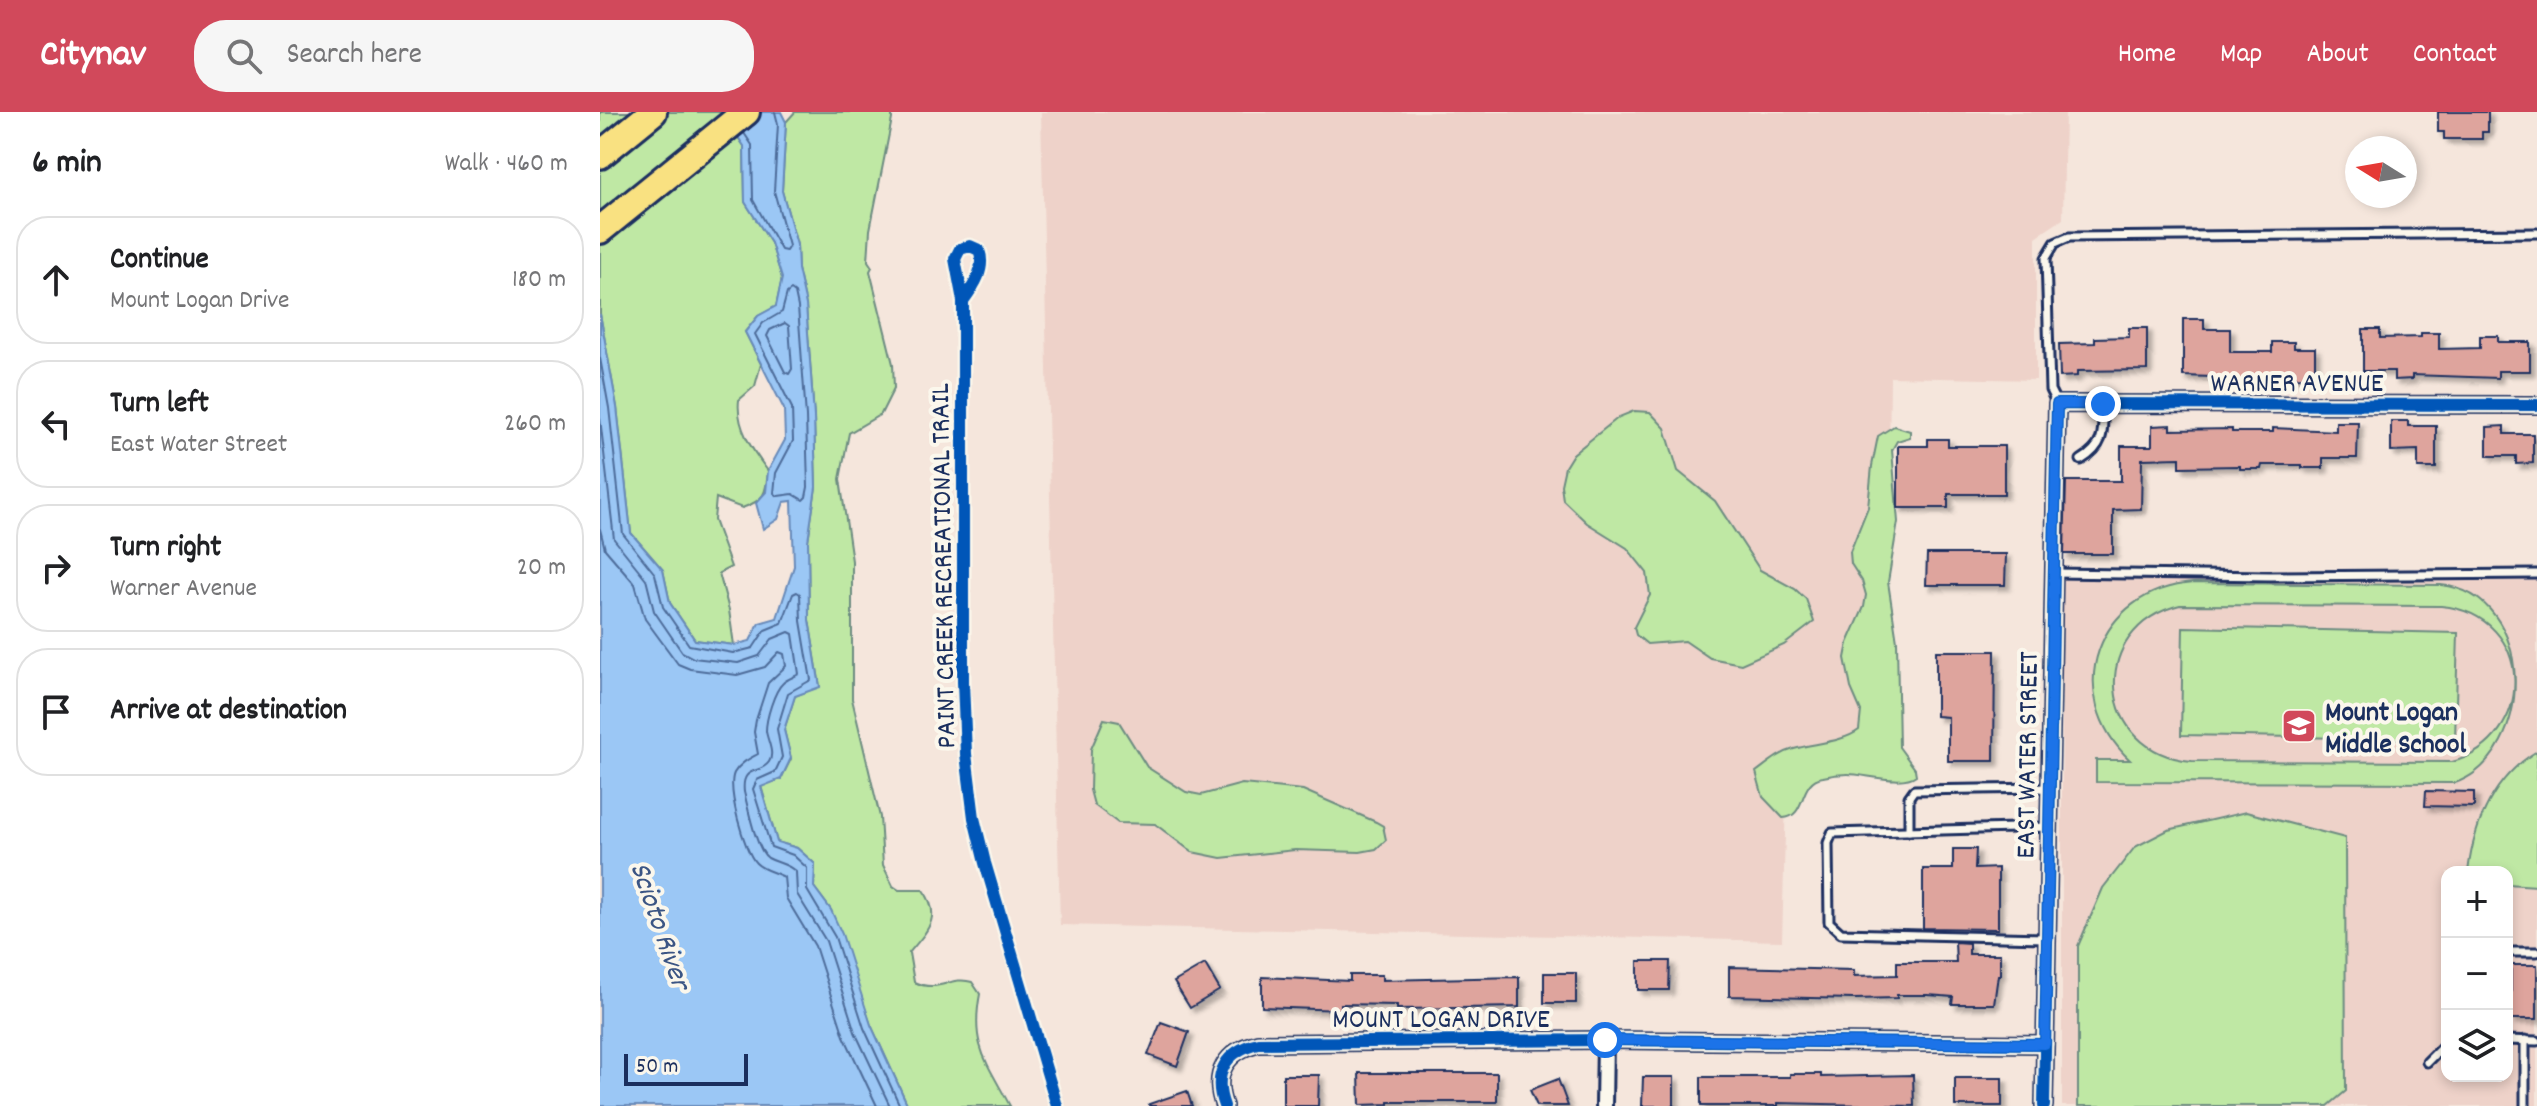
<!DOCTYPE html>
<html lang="en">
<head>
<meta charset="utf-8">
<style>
  :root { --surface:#fff; --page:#f6f6f6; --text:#202124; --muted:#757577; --line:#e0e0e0; --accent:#d1495b }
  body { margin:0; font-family:Dekko,sans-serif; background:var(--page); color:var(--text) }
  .controls { position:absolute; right:24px; bottom:24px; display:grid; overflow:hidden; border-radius:16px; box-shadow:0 4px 12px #0003 }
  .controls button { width:72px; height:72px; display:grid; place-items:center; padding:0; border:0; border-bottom:2px solid var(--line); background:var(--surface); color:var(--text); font:40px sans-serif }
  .compass { position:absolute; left:1745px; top:24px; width:72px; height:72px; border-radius:50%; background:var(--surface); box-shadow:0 4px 12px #0003; rotate:281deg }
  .scale { position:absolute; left:24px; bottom:20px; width:124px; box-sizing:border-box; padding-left:8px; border:4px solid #1b2f5e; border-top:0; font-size:22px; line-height:28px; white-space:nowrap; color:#1b2f5e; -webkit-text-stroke:6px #fbf7ec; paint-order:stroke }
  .stop { position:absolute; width:24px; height:24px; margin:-18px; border:6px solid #1a73e8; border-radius:50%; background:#fff }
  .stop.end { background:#1a73e8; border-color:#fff; box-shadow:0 2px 8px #0008 }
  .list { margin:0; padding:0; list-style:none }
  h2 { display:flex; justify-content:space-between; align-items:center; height:104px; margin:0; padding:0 32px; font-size:34px }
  h2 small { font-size:26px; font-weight:400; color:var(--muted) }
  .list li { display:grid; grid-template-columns:52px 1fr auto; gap:24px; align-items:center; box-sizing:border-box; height:128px; margin:0 16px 16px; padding:0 16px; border:2px solid var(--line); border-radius:32px }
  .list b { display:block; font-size:30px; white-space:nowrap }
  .list p { margin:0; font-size:26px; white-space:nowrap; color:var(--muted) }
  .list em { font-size:26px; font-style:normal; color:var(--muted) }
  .icon { flex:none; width:44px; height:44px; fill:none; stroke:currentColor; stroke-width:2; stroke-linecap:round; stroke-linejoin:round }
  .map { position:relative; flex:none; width:1937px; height:994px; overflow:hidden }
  header { display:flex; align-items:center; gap:48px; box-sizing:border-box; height:112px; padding:0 40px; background:var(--accent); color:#fff }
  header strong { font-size:38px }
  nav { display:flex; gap:44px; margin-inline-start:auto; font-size:28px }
  .search { width:560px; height:72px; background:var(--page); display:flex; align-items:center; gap:20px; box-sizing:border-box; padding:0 28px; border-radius:32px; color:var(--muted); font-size:30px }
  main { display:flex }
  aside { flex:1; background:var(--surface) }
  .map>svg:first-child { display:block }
  .built { fill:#eed2c9; fill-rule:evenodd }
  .green { fill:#bfe8a4; stroke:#6d8c81; stroke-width:2; fill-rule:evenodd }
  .water { fill:#9bc7f5; stroke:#688ab9; stroke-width:2 }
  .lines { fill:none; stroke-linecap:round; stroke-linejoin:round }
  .shore { stroke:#4e6c9a; stroke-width:2 }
  .building { fill:#dea49d; stroke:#1b2f5e; stroke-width:2; filter:url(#shadow) }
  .lane-casing { stroke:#1b2f5e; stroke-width:13 }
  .street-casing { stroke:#1b2f5e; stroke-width:20 }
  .highway-casing { stroke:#1b2f5e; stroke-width:32 }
  .lane { stroke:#fbf7ec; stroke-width:7 }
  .street { stroke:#fbf7ec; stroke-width:14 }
  .highway { stroke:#f9e181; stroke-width:26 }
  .cycleway-casing { stroke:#fbf7ec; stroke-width:17 }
  .cycleway { stroke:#0057b8; stroke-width:12 }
  .route { stroke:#1a73e8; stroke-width:10 }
  .labels { text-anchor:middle; stroke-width:8; stroke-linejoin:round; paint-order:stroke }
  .street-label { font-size:28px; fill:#1b2f5e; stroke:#fbf7ec }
  .poi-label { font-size:28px; font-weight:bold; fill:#1b2f5e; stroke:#fbf7ec; text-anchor:start }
  .water-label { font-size:30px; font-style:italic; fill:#3b5584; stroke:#fbf7ec }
</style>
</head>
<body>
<header>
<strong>Citynav</strong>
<div class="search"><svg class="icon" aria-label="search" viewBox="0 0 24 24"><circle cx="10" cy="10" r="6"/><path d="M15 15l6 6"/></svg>Search here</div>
<nav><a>Home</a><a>Map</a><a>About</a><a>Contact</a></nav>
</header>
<main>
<aside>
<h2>6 min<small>Walk · 460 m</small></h2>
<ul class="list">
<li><svg class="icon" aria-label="ahead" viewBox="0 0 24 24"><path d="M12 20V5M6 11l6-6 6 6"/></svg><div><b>Continue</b><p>Mount Logan Drive</p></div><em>180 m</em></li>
<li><svg class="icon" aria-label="left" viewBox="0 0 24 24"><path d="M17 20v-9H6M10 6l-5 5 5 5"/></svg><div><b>Turn left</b><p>East Water Street</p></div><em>260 m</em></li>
<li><svg class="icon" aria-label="right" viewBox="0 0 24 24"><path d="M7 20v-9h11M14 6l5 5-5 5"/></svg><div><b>Turn right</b><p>Warner Avenue</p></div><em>20 m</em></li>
<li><svg class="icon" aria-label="arrive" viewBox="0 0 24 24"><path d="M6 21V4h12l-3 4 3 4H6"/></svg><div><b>Arrive at destination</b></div></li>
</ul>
</aside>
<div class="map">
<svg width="1937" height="994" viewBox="0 0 1937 994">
  <defs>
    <filter id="shadow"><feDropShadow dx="4.5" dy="4.5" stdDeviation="2" flood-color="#0004"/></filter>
  </defs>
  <rect width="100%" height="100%" fill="#f5e6dc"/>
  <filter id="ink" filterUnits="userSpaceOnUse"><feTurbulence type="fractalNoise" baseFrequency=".0125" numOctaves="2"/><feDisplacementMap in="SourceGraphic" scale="16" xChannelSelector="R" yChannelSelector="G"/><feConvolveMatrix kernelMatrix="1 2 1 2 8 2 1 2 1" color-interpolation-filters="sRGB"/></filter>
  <g filter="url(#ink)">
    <!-- built -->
    <g class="built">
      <path d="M441,0H1465L1463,107L1436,125V268L1290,265L1286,647L1187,651L1182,829L460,813Z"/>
      <path d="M1937,466V994H1462V467ZM1847,760H1907V964H1847Z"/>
    </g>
    <!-- green -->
    <g class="green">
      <path d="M0,0H121L144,34L145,90L171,131L182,166L176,195L158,204L145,220L161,252L155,274L139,288C136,315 152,338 168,359C166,382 165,388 142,396L116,386L114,408L131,455L119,461L129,498L134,533L95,528L70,491L63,458L31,421L17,295L0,202Z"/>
      <path d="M195,0H292V7L270,118L268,149L272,155L270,159L293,252L294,276L281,302L249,321L240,367L252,449V587L280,705L283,753L293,774L299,778H323C343,805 327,819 309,841L314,870C340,882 350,863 372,870L380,882C370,934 387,950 410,994H308L271,913L231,798L214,775L215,752L197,736L177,730L161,674L181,667L191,647L184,618L195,584L220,574L209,508L208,429L216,375L214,305L206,193L198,157L197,133L182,79L186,10Z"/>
      <path d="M1034,299L1050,300L1065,316L1078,359L1115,389L1160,458L1195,477L1206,487L1214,510L1184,533L1141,552L1110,546L1085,529L1047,532L1036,523L1034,515L1050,483L1047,461L1027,436L987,411L963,388L961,373L965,355L973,342L1019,305Z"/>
      <path d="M1294,314L1310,319V325L1297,329L1292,338L1298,410L1288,470L1297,529L1299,635L1315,657L1316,663C1302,674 1265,662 1248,662C1240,662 1231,663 1223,665C1198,668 1207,706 1183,706L1163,685L1156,660C1167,652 1179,641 1194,637C1215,631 1243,630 1259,618L1261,599L1251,576L1245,546L1248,531L1264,495L1266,483L1262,469L1251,452L1250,440L1268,395L1272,354L1278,324Z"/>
      <path d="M1593,471L1841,473C1937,483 1937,642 1855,671L1496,670V648H1530C1460,582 1497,478 1593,471ZM1580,493L1841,494C1937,503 1937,628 1852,650L1592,649C1496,641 1487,516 1580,493Z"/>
      <path d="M1583,515L1858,521L1855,628L1581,623Z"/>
      <path d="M504,607L519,610L547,655L586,680L601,683L642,672L703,678L776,710L783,714L786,728L776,737L760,740L695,738L621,746L592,740L555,712L518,711L494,693L490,678L491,637Z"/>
      <path d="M1937,639V774L1907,772V760H1868C1874,711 1893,666 1937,639Z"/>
      <path d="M1646,700L1745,726L1746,979L1728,994H1478V834L1503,776L1535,735L1568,718Z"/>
    </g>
    <!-- water -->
    <path class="water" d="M121,0H181L186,10L182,79L197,133L198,157L206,193L214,305L216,375L208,429L209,508L220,575L195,584L184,618L191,646L181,667L161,675L177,730L197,736L215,752L214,775L231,798L242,822L271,913L308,994H0V202L17,295L31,421L63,458L70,491L95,528L134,533L150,529L159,511L177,506L194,454L192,389L184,390L178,407L163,417L156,391L166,380L168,359L185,328L184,297L145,220L158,204L176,194L182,166L171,131L145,90L144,34Z"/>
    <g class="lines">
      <!-- shore -->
      <g class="shore">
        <path d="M144,21L152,33L153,88L181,138L186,139L189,134L174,79L178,12L175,0"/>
        <path d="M191,178L195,181L198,195L206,305L208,375L206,385L203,388L193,382L178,384L174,381L176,361L193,329L192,296L155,222L163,211L182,200L187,181Z"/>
        <path d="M185,211L189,214L192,257L189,262L185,260L167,224L170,218Z"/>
        <path d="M0,246L9,296L23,422L55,462L63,495L89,533L133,541L153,536L165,518L182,511L193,482L197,480L200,482L201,509L211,568L188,581L177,617L182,645L175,660L157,668L153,677L171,735L193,743L207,756V778L235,825L264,916L300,994"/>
        <path d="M0,306L14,427L46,467L54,499L82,540L93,546L138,551L159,544L172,527L189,520L193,522L199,562C194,565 187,567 183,571C174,579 166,607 166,619C167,628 175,641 169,650C160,663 141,653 144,680C148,695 156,738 168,746C179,752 187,751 196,760L197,782L226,829L255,920L290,994"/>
        <path d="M0,417L5,437L35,472L45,507L78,552L90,557L137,563L165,555L179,540L184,542L186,554L168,571L156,608L154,620L158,642C149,647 140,651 134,661C127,677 144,739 156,751C164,759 175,760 184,765L186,786L215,834L244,924L277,994"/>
      </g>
    </g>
    <!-- building -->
    <g class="building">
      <path d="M1838,0H1888V20H1882V27H1844V20H1838Z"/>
      <path d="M1583,207H1604V217H1630V240H1672V230H1694V236H1715V265L1658,266V269H1641L1613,267V265L1583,264Z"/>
      <path d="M1529,216H1547V258L1477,259V264L1460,265L1459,232L1495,231V226L1529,225Z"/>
      <path d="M1763,217H1780V226L1821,225V221H1839V237L1880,236V224H1898V230H1930V259H1898V266L1812,263V267L1794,268V259H1763Z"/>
      <path d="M1791,309H1808V314H1836V356H1818V338L1791,339Z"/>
      <path d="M1736,310H1758L1757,346H1723V356H1702V353H1662L1661,357H1640V354L1580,355V346L1542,347L1541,397L1513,398V442H1464L1466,369H1521V334H1552V314L1571,313V318L1632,317V320H1673V316L1736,319Z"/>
      <path d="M1904,314V322H1933V351L1916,352V344H1887V315Z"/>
      <path d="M1328,327H1348V334H1404V382H1348V396H1298V334H1328Z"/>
      <path d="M1327,442H1406L1405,473H1326Z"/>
      <path d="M1336,539H1395L1394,649H1348V605L1336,604Z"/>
      <path d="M1826,679L1874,680V695L1825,694Z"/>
      <path d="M1353,737H1376L1375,757L1398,756V817L1323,816V757H1353Z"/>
      <path d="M1355,830L1369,831V842H1400V863H1398L1394,892H1352L1353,885L1328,883H1297V886L1254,887L1129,884V855L1254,858V864L1297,863V850H1356Z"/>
      <path d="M1038,849H1070L1069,878H1038Z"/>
      <path d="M605,852L620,878L590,896L574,870Z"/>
      <rect x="1911" y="853" width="26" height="54"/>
      <rect x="944" y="861" width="32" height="30"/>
      <path d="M750,863H782V868L919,865V895L797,897V893L741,892V898L662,895V865L750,869Z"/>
      <path d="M561,910L589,920L577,954L548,943Z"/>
      <path d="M759,961H897V990H789V992L760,993Z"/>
      <path d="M1190,962H1221V965L1313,963L1314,994L1178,991V994H1101V965H1190Z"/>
      <path d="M683,963H719L718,994H683Z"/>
      <path d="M1043,965H1074V994H1042Z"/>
      <rect x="1355" y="966" width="47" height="28"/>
      <path d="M958,967L968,994H937L930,978Z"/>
      <path d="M587,979L592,994H550L549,992Z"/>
    </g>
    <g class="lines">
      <!-- lane casing -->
      <g class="lane-casing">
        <g id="lane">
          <path d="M1457,292L1450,278L1446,146L1455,131L1469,125L1937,121"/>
          <path d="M1481,348C1506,333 1503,319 1503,292"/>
          <path d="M1454,461L1669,464L1937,462"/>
          <path d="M1309,719V685L1314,678L1449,676"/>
          <path d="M1447,826L1241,821L1229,810L1228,731L1232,721L1450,715"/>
          <path d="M1907,840H1937"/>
          <path d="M1907,928L1937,929"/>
          <path d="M1925,928V994"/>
          <path d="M1827,950L1847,930"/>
        </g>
      </g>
      <!-- street casing -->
      <g class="street-casing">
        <g id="street">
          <path d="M624,994C612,961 626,939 658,931L1005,928L1445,932"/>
          <path d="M1004,994L1005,928"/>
          <path d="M1444,994L1457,292L1937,293"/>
        </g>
      </g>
      <!-- highway casing -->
      <g class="highway-casing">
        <g id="highway">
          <path d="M0,43L53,0"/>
          <path d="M0,118L146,0"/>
        </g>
      </g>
      <!-- lane -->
      <use href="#lane" class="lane"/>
      <!-- street -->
      <use href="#street" class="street"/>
      <!-- highway -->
      <use href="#highway" class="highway"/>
      <!-- cycleway casing -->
      <g class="cycleway-casing">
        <g id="cycleway">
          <path d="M363,189C374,174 386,157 379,138L370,134L360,137L355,147L363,189V570L366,642L374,706L385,751L457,994"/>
          <path d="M624,994C612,961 626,939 658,931L1005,928L1445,932"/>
          <path d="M1444,994L1457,292L1937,293"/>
        </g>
      </g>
      <!-- cycleway -->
      <use href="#cycleway" class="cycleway"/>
    </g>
  </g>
  <g class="lines" filter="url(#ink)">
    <!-- route -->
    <path class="route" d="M1005,928L1445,932L1457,292H1503"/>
  </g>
  <!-- icons -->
  <defs>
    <g id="school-square" transform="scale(1.8)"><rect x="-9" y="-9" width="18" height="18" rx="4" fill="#d1495b" stroke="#fbf7ec"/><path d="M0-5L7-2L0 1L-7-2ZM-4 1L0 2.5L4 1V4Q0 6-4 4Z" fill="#fff"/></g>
  </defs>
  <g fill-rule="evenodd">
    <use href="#school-square" x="1699" y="614"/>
  </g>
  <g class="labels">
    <!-- street labels -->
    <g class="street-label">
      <text x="1697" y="279">WARNER AVENUE</text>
      <text transform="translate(341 454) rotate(-91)" y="10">PAINT CREEK RECREATIONAL TRAIL</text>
      <text transform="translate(1425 643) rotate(-89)" y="10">EAST WATER STREET</text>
      <text x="841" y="915">MOUNT LOGAN DRIVE</text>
    </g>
    <!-- poi labels -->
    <g class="poi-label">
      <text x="1725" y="608">Mount Logan<tspan x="1725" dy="32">Middle School</tspan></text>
    </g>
    <!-- water labels -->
    <g class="water-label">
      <text transform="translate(62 813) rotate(71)" y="10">Scioto River</text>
    </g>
  </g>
</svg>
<div class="controls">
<button>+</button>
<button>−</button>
<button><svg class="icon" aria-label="layers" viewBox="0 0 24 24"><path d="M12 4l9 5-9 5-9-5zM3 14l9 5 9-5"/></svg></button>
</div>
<svg class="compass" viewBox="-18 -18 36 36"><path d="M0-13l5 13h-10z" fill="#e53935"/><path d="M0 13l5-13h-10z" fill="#757577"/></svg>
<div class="scale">50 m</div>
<div class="stop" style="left:1005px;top:928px"></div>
<div class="stop end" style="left:1503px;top:292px"></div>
</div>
</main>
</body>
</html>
